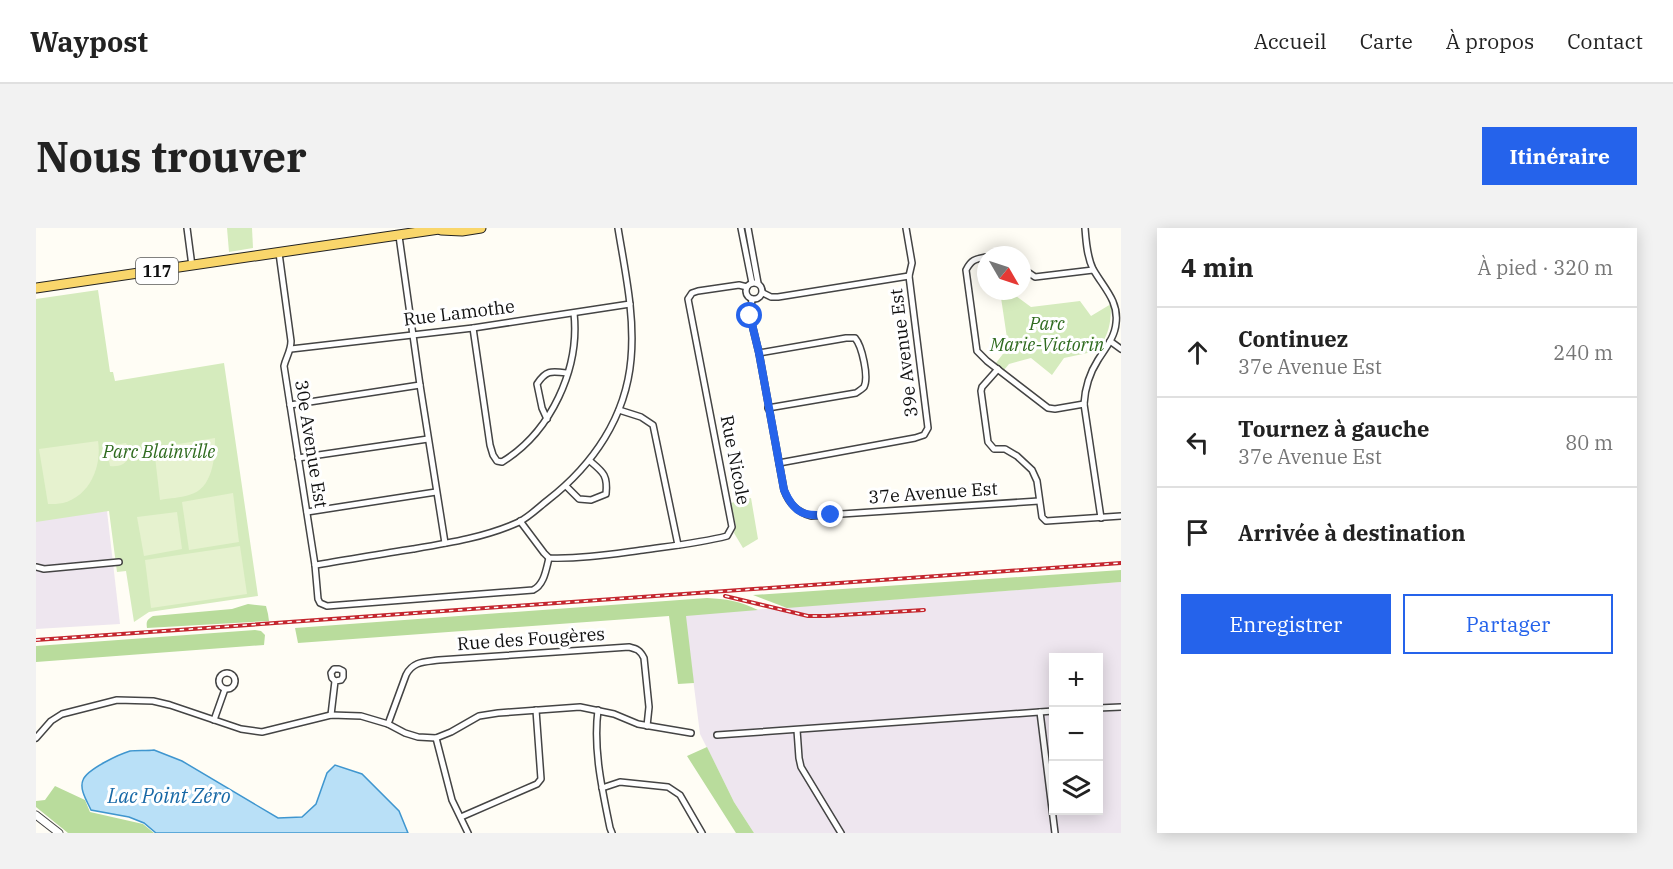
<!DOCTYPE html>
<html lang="fr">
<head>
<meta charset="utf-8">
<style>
  :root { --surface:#fff; --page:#f2f2f2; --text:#222; --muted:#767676; --line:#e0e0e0; --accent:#2563eb }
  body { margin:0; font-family:"IBM Plex Serif",serif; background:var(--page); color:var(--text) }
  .controls { position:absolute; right:18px; bottom:18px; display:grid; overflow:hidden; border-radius:0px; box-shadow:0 3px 15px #0003 }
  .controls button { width:54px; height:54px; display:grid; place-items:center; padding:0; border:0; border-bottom:2px solid var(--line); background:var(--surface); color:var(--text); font:30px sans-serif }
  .compass { position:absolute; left:941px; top:18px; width:54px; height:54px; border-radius:50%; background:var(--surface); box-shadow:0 3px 15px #0003; rotate:129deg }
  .stop { position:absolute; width:18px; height:18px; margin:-14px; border:4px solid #2563eb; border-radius:50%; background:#fff }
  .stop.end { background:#2563eb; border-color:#fff; box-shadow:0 2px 6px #0008 }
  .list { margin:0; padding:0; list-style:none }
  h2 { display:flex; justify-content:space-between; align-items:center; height:78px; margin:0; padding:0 24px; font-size:26px }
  h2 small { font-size:20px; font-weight:400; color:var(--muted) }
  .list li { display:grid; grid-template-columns:39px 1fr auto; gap:18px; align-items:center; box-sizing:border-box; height:90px; padding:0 24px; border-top:2px solid var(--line) }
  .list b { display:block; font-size:22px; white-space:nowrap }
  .list p { margin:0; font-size:20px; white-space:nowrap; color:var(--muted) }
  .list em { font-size:20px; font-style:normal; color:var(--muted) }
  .actions { display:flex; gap:12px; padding:18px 24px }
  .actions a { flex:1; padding:14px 0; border:2px solid var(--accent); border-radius:0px; text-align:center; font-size:21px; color:var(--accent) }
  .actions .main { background:var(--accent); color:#fff }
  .icon { flex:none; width:33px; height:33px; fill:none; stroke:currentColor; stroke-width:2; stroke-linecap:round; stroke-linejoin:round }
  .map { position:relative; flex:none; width:1085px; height:605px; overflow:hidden; border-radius:0px }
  header { display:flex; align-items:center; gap:36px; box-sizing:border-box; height:84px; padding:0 30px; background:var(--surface); border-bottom:2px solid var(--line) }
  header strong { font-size:28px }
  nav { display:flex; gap:33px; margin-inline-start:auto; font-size:21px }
  .intro { display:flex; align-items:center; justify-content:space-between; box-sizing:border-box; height:144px; padding:0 36px }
  h1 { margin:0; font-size:42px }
  .button { padding:15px 27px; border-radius:0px; background:var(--accent); color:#fff; font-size:21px; font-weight:700 }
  main { display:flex; gap:36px; padding:0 36px }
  aside { flex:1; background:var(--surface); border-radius:0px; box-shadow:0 3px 15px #0003 }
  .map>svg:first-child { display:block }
  .industrial { fill:#eee6ef; fill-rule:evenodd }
  .green { fill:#d5ebbd }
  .forest { fill:#b9dc9c }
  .pitch { fill:#e6f2cf }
  .water { fill:#b9e0f7; stroke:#3f96cf; stroke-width:1.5 }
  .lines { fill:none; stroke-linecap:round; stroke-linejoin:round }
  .minor-casing { stroke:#444; stroke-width:8 }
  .tertiary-casing { stroke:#444; stroke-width:9 }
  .primary-casing { stroke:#222; stroke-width:11 }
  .minor { stroke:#fff; stroke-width:5 }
  .tertiary { stroke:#fff; stroke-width:7 }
  .primary { stroke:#f9d66b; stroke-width:9 }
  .rail-casing { stroke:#c4262e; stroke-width:4 }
  .rail { stroke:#fff; stroke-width:1.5; stroke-dasharray:4.5; stroke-linecap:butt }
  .route { stroke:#2563eb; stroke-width:8 }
  .labels { text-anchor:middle; stroke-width:6; stroke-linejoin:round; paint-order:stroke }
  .shield { fill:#fff; stroke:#585858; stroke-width:1.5 }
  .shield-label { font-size:16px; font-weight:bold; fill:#111 }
  .street-label { font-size:18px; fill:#111; stroke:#fff }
  .park-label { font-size:18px; font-style:italic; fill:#2f6b1f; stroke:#fff }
  .water-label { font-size:20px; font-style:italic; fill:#1768a6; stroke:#fff }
</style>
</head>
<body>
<header>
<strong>Waypost</strong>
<nav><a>Accueil</a><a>Carte</a><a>À propos</a><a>Contact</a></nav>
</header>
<div class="intro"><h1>Nous trouver</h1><a class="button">Itinéraire</a></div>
<main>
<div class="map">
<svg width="1085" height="605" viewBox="0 0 1085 605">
  <rect width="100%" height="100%" fill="#fffdf5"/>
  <!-- industrial -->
  <g class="industrial">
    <path d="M71,283L84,396L0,401V292Z"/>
    <path d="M1085,354V605H718L698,574L664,506L649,387ZM1017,430H1062V582H1017Z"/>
  </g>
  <!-- green -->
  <g class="green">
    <path d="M191,0H216L217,20L193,24Z"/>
    <path d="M62,62L74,144H77L79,153L188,135L222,368L113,384L98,394L90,343L81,344L73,283L0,294V71Z"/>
    <path d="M964,63H973L995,79L1044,73L1055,88L1075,76C1075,97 1073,106 1061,123L1028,130L1016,147L995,130L973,136L968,142L960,135L976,114L971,110Z"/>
    <path d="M715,270L722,311L707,320L698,305L700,298L695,275Z"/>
  </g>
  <!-- forest -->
  <g class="forest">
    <path d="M1085,342V354L751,380L717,367Z"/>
    <path d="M671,370C690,371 704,373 722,382L650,388L658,455L642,456L633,388L262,415L259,400Z"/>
    <path d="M212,376L230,378L232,386L233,393L111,400C110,393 111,392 117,388L196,381Z"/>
    <path d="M219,402L225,403L229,407L228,417L0,434V418Z"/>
    <path d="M671,519L698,574L718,605H700L651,528Z"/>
    <path d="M19,558L49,572L54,584L107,596L118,605H32L0,579V573L9,572Z"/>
  </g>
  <!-- pitch -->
  <g class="pitch">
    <path d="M179,210C179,230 177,261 153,267C144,270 134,270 124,272L118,220Z"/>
    <path d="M62,213C66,238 54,268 27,275C22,276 17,276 12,276L3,221Z"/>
    <path d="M90,215C97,229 90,240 74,238L71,223L73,218Z"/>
    <path d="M197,265L203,314L153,322L146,274Z"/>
    <path d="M141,284L146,321L108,328L101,289Z"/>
    <path d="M204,318L211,366L115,380L109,332Z"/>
  </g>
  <!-- water -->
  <path class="water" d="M118,522L146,533L242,590L266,589L280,576L291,545L299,537L326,546L363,583L372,605H120L108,595L93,589L55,582C51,573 43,561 47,552C51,541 84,526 94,523C102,522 110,523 118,522Z"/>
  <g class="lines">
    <!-- minor casing -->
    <g class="minor-casing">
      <g id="minor">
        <path d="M151,0L156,38"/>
        <path d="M705,0L716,55"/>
        <path d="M712,0L722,55"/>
        <path d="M1049,0C1050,13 1051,29 1057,41C1067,59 1083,73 1080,95C1079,109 1069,121 1062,132C1053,146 1049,160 1048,176L1065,290"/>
        <path d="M363,8L384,157L409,315"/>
        <path d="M243,25L255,113C255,123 250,129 248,138L279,337L282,371L284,375L291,378L497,362C508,357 510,342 513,330"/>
        <path d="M950,29C939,31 935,32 930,42L941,123L951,133L1012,180L1019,181L1048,176"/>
        <path d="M986,40L999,49L1057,42"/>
        <circle cx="718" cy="63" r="8"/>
        <path d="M727,65L735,69H742L873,48"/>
        <path d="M716,71L714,88L723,125L748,262C753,276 761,284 775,288L1003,273"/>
        <path d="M437,100L454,217L457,227L461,233L466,234C515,204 544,141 538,85"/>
        <path d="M1074,113L1085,121"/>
        <path d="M255,121L437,100L594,76"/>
        <path d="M723,125L810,110H819C826,118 833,149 828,159C826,161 823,163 820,165L732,180"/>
        <path d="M962,141L946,159L945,163L952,214L958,221H969L981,228L996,242L1001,253L1006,289L1010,293L1085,288"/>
        <path d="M254,177L384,157"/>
        <path d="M583,182L605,189L617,197L642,317"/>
        <path d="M511,191L506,180L501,156C510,142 515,143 531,145"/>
        <path d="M262,230L392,211"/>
        <path d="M743,235L879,210L888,207L892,200L873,48L876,35L870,0"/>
        <path d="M530,258L543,271L555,272L570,266C572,247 567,244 554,233"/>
        <path d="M271,284L400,264"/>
        <path d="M484,293L508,325L513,330C545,331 576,326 607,322C635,318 664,315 691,308L696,299L652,71L656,65L662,63L703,57L711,59"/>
        <path d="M279,337C311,332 344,326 377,321C413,315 450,309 483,294C493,289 503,279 512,272C557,237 590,189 595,131C599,87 589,43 582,0"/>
        <path d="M0,339L8,341L83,334"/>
        <circle cx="191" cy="453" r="8"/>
        <path d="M1062,480L1085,479"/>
        <path d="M562,482C557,521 566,561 574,600L576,605"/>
        <path d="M1004,484L1019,605"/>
        <path d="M295,487L299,453L296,450L295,445L298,441H303L307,443V449L305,452L299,453"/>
        <path d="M178,492L189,461"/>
        <path d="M352,496L370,447C377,433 389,434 403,432L593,419C601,421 604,422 608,430L613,479L611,498"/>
        <path d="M761,502L763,530L765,539L805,605"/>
        <path d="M681,507L1017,483"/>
        <path d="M0,510L15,493L26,486L81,472L117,473L134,477L205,501L226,504L295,487L325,488L352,496L369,505L382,509L400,510L415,504L443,488L462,485L544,479L578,486L602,496L655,505"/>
        <path d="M400,510L416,572L432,605"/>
        <path d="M566,560L584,554L632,559L644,567L666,605"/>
        <path d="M425,589L501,556L505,551L500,482"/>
      </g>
    </g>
    <!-- tertiary casing -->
    <g class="tertiary-casing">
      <path id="tertiary" d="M0,587L23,605"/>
    </g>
    <!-- primary casing -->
    <g class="primary-casing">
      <g id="primary">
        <path d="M405,2L426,3L445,0"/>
        <path d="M0,60L410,0"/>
      </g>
    </g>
    <!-- minor -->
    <use href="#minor" class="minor"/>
    <!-- tertiary -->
    <use href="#tertiary" class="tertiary"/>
    <!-- primary -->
    <use href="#primary" class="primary"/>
    <!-- rail casing -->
    <g class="rail-casing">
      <g id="rail">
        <path d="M689,368L772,388H790L888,382"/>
        <path d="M0,412L1085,335"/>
      </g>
    </g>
    <!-- rail -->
    <use href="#rail" class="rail"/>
  </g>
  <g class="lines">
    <!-- route -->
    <path class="route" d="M714,88L723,125L748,262C759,288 770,288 795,287"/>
  </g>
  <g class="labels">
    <!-- shield labels -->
    <rect class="shield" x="100" y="30" width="42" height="26" rx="4.5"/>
    <g class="shield-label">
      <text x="121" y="49">117</text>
    </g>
    <!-- street labels -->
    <g class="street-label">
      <text transform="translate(423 85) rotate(-7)" y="6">Rue Lamothe</text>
      <text transform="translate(868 125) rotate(-97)" y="6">39e Avenue Est</text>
      <text transform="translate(275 216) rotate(81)" y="6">30e Avenue Est</text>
      <text transform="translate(699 232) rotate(79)" y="6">Rue Nicole</text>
      <text transform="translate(897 265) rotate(-4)" y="6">37e Avenue Est</text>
      <text transform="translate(495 411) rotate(-4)" y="6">Rue des Fougères</text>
    </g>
    <!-- park labels -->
    <g class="park-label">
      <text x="1011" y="102">Parc<tspan x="1011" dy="21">Marie-Victorin</tspan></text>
      <text x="123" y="230">Parc Blainville</text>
    </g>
    <!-- water labels -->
    <g class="water-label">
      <text x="133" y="575">Lac Point Zéro</text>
    </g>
  </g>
</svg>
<div class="controls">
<button>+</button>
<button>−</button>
<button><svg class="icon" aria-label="layers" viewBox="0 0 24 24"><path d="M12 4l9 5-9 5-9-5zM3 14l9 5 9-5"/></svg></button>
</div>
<svg class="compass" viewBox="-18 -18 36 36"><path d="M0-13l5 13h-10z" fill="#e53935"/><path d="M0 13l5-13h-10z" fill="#767676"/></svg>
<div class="stop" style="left:714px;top:88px"></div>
<div class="stop end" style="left:795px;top:287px"></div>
</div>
<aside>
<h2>4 min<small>À pied · 320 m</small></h2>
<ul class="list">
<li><svg class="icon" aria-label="ahead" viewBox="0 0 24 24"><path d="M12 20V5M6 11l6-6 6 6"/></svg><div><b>Continuez</b><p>37e Avenue Est</p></div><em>240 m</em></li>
<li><svg class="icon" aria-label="left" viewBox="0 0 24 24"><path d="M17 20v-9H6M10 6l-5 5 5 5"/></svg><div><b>Tournez à gauche</b><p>37e Avenue Est</p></div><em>80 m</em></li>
<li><svg class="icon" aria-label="arrive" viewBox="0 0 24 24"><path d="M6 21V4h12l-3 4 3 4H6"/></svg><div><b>Arrivée à destination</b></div></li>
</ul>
<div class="actions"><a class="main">Enregistrer</a><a>Partager</a></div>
</aside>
</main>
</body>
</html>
